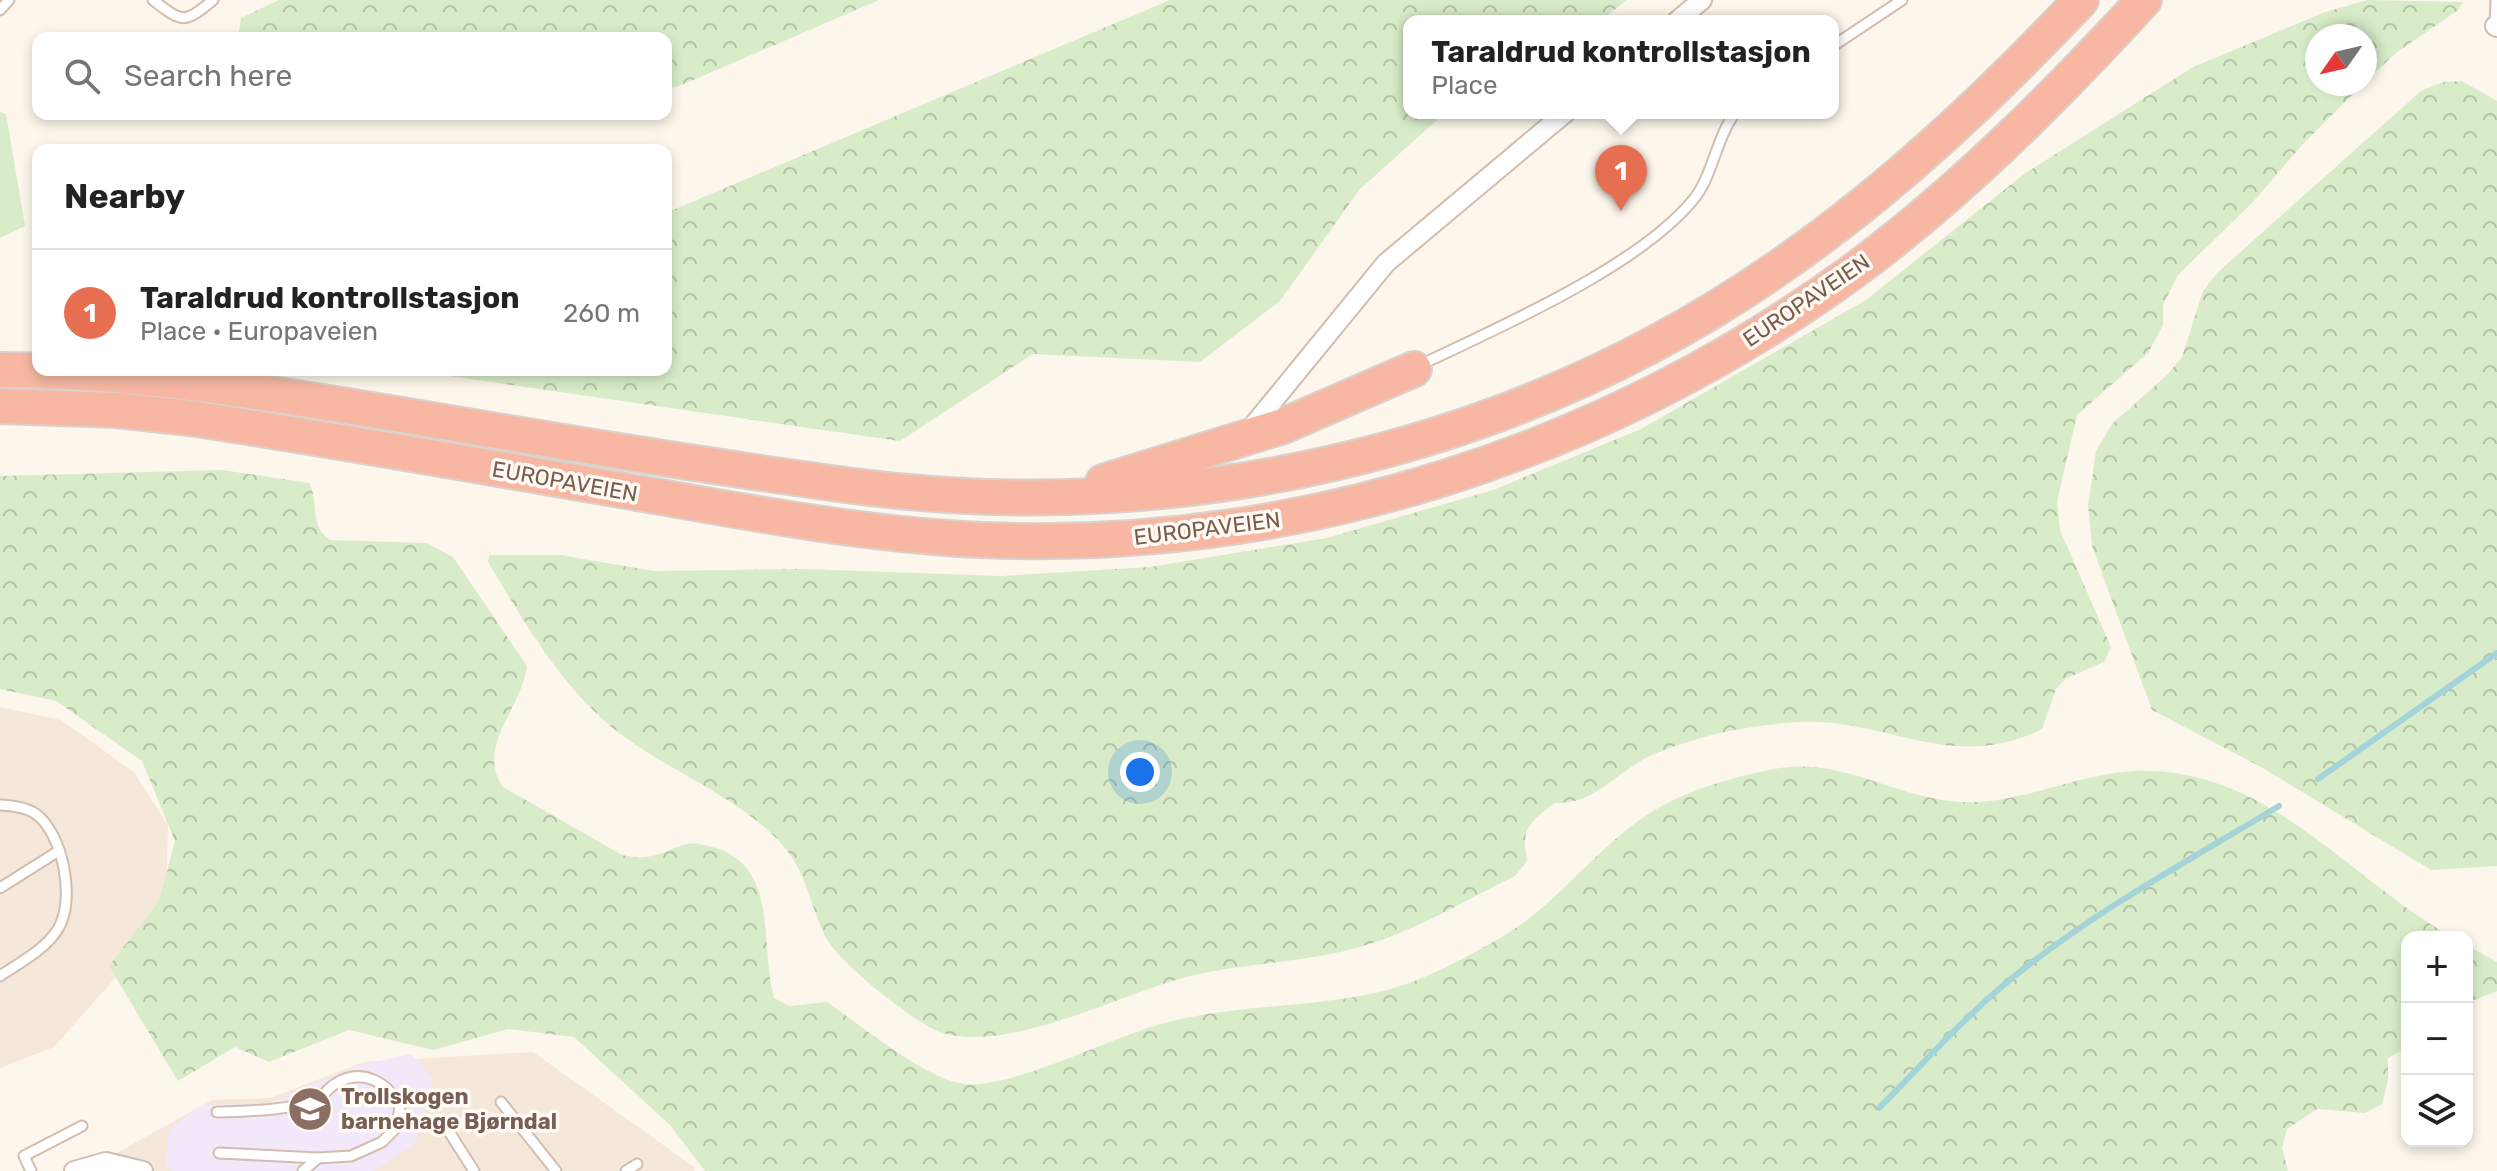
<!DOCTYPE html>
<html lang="en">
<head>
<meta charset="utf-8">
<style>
  :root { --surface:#fff; --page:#f2f2f2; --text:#222; --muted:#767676; --line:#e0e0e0; --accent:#e76f51 }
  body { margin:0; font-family:Rubik,sans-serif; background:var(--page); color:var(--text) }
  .controls { position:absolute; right:24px; bottom:24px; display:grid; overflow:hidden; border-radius:16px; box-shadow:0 4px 12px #0003 }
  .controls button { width:72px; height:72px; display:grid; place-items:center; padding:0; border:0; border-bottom:2px solid var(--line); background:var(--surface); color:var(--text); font:40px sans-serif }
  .compass { position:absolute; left:2305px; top:24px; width:72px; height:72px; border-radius:50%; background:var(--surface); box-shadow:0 4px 12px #0003; rotate:236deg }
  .you { position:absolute; left:1140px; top:772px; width:28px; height:28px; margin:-20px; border:6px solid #fff; border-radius:50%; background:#1a73e8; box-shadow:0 0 0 12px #1a73e833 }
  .badge { display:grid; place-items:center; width:52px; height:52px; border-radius:50%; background:var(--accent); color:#fff; font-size:26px; font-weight:700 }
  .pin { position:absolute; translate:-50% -66px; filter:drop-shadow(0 2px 4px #0008) }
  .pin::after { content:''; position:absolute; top:42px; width:28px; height:24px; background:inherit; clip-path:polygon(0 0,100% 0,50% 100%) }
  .popup { position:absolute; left:1403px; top:15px; width:436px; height:104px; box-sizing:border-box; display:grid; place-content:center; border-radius:16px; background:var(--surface); filter:drop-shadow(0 2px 6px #0005); font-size:26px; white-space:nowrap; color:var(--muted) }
  .popup b { font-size:30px; color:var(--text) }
  .popup::after { content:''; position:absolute; left:50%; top:100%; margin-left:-16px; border:16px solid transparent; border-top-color:var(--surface) }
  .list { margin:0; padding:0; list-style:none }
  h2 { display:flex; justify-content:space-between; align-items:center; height:104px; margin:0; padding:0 32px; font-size:34px }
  h2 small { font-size:26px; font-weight:400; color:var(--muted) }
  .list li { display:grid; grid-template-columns:52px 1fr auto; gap:24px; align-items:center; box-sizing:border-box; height:128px; padding:0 32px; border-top:2px solid var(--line) }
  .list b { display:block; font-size:30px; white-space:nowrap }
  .list p { margin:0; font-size:26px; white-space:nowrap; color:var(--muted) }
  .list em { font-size:26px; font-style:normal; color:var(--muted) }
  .icon { flex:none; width:44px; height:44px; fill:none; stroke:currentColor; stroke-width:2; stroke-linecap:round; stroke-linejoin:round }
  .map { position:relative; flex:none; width:2497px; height:1171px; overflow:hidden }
  .search { position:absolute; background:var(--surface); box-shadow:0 4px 12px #0003; left:32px; top:32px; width:640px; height:88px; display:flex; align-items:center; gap:20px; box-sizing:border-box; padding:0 28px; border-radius:16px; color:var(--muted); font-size:30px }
  .panel { position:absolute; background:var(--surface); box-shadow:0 4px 12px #0003; left:32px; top:144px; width:640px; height:232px; border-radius:16px }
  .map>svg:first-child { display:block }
  .residential { fill:#f5e8da }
  .education { fill:#f3e8fa }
  .green { fill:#d8ecc9 }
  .forest { fill:url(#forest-crowns) }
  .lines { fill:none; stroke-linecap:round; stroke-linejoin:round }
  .stream { stroke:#a5d3da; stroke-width:6 }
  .service-casing { stroke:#d1beb0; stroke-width:13 }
  .minor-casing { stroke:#d1beb0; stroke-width:22 }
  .motorway-casing { stroke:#dad1cd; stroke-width:38 }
  .service { stroke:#fff; stroke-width:9 }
  .minor { stroke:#fff; stroke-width:18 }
  .motorway { stroke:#f7b7a3; stroke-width:34 }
  .labels { text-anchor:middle; stroke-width:7; stroke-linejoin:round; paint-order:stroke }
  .street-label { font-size:22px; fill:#7a5c4d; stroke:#fffaf3 }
  .education-label { font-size:22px; font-weight:bold; fill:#785e54; stroke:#fffaf3; text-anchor:start }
</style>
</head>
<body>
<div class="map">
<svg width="2497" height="1171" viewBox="0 0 2497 1171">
  <defs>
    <pattern id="forest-crowns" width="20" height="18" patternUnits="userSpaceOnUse" patternTransform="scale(2)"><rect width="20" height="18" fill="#d8ecc9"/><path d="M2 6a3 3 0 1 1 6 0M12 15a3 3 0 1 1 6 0" fill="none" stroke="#b4c2a5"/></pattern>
  </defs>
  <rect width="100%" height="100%" fill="#fdf6ec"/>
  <!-- residential -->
  <g class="residential">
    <path d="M0,707L61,720L134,772L168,826L165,922L54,1047L0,1068Z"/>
    <path d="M533,1052L694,1167V1171H84L212,1100L270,1098L364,1062Z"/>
  </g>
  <!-- education -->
  <path class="education" d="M411,1054L433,1079L416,1143L374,1171H172L166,1165L169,1131L201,1105L271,1103L356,1066Z"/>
  <!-- green -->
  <path class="green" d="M0,112L6,114L25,226L0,238Z"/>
  <!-- forest -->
  <g class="forest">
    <path d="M279,0H879L677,87L666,88V38H238L241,18Z"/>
    <path d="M1170,0H1627L1600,21H1409V113H1445L1360,189L1280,301L1200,362L1033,354L900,441L407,370H666V213Z"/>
    <path d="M2368,0L2463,2L2457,11L2397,52L2365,82V36H2317V84H2363L2303,144L2252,203L2178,275L2163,305V325L2148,353L2077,415L2057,502L2060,530L2111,647L2104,662L2065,679L2056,689L2042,729C1952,774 1885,717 1798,722C1750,725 1694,736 1650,756C1616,772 1595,805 1554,803C1529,824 1521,827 1527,861L1515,876C1468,899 1420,928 1370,944C1313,962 1253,962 1194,975C1124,991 996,1062 931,1028C907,1016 836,960 825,936C804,890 807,863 764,827C720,789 665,768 619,733C562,689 525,623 488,562L489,555H560L654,571L804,569L1001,576L1150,567L1327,538L1493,490L1641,429L1866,300L2024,174L2193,67L2325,12Z"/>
    <path d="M2462,81L2497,101V866L2431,870L2261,767L2152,710L2092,546L2088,506L2096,451L2112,424L2168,374L2182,357L2203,291L2218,272L2421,91L2443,82Z"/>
    <path d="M222,470L309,483C320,503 308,525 330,540L426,543L453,557L527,666C522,708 475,747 503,787L622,855C660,865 675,840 699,844C783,857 758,939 774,998L790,1006L827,1002C859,1024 928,1081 965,1084C1015,1088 1109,1038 1161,1024C1236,1003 1317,1009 1391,989C1429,978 1471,955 1505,935C1557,904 1592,853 1641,819C1679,792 1729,778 1774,769C1838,757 1887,793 1949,801C2013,809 2069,775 2133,771C2267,765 2347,878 2452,937H2407V1048L2388,1058V1080L2382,1104L2365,1113L2317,1109L2287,1129L2282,1148L2288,1171H705L670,1125L574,1037L508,1029L433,1050L349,1030L269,1062L235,1047L178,1081L109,966L159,901L175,841L142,761L56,701L0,689V476Z"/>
    <path d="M2467,945L2497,962V991L2467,1003Z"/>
  </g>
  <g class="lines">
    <!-- stream -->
    <g class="stream">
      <path d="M2318,779L2497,653"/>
      <path d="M1879,1108C1922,1065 1963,1018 2011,979C2093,912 2188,861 2279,806"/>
    </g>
    <!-- service casing -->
    <g class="service-casing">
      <g id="service">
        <path d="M153,0C183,23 184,24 213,0"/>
        <path d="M0,10L9,0"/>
        <path d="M2495,26L2496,0"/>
        <path d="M1833,46L1902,0"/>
        <path d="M1418,366C1498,328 1638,267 1693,200C1713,176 1716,138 1735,113"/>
        <path d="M0,805C12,806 26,807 36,814C63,834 76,900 58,929C45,950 19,963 0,976"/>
        <path d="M0,888L57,852"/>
        <path d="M501,1102L556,1171"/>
        <path d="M217,1112C248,1111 286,1111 316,1100C323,1097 328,1088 335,1084C362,1067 389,1082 400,1108L396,1128L382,1142L351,1156L318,1158L303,1171"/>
        <path d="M446,1127L474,1171"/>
        <path d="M219,1153L318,1158"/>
        <path d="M31,1171L24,1156L82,1126"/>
        <path d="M626,1171L637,1164"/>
      </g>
    </g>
    <!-- minor casing -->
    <g class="minor-casing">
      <g id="minor">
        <path d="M1677,21L1702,0"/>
        <path d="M2495,26L2497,27"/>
        <path d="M1247,433L1386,263L1565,113"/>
        <path d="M74,1171L106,1162L143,1171"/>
      </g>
    </g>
    <!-- motorway casing -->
    <g class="motorway-casing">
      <g id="motorway">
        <path d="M0,370C136,370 268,393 402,415C550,440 698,465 846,485C1170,529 1509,455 1778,268C1890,191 1988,98 2081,0"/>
        <path d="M0,406L117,410L190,418C341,441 492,468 644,494C756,514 869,535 983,540C1295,553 1603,454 1855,270C1960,192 2055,97 2144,0"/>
        <path d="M1103,482L1283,426L1414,369"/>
      </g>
    </g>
    <!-- service -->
    <use href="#service" class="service"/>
    <!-- minor -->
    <use href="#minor" class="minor"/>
    <!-- motorway -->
    <use href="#motorway" class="motorway"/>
  </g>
  <!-- icons -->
  <defs>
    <g id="school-disc" transform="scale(2.3)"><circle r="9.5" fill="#8d6e63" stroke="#fffaf3"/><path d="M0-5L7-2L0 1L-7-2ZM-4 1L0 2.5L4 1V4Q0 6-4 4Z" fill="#fff"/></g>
  </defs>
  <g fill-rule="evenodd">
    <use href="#school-disc" x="310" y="1109"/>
  </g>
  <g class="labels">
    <!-- street labels -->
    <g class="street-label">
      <text transform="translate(1806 300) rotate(-34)" y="8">EUROPAVEIEN</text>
      <text transform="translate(565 481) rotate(10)" y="8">EUROPAVEIEN</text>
      <text transform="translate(1207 528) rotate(-7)" y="8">EUROPAVEIEN</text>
    </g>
    <!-- education labels -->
    <g class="education-label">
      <text x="341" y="1104">Trollskogen<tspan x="341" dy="25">barnehage Bjørndal</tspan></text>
    </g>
  </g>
</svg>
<div class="controls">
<button>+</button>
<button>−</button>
<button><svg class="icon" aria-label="layers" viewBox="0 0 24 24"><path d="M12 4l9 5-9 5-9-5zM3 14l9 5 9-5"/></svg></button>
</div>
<svg class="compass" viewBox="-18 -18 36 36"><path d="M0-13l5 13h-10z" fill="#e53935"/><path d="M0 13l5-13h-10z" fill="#767676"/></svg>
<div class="you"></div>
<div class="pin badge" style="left:1621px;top:211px">1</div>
<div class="popup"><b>Taraldrud kontrollstasjon</b>Place</div>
<div class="search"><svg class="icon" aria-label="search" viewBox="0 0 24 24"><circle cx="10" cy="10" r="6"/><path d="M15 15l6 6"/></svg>Search here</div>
<section class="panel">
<h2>Nearby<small></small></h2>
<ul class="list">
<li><span class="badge">1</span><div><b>Taraldrud kontrollstasjon</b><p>Place · Europaveien</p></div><em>260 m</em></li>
</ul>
</section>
</div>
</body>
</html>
